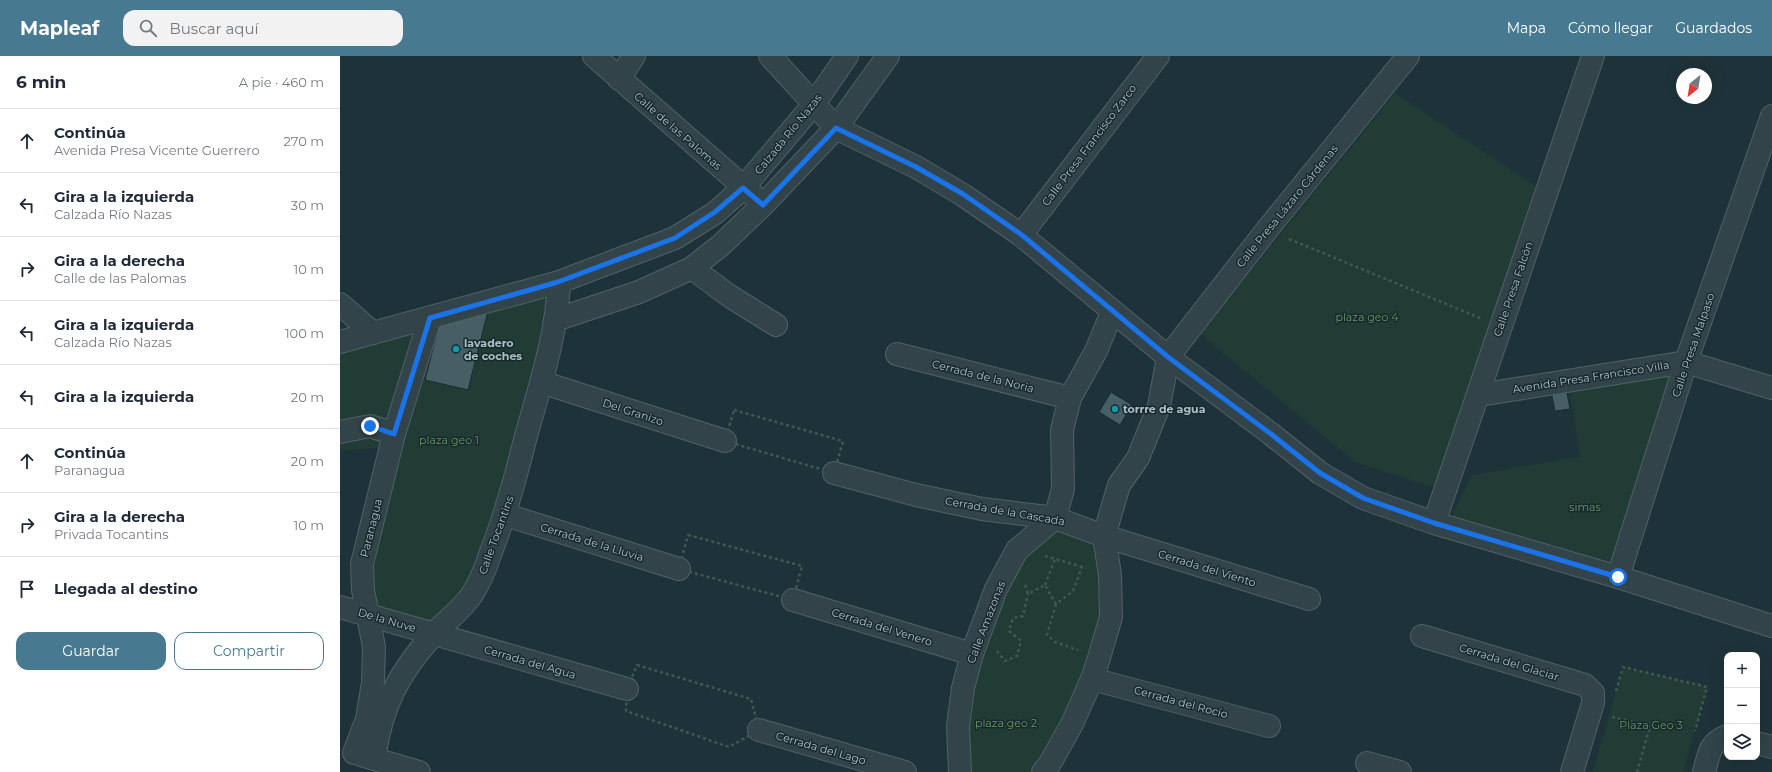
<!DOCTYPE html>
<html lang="es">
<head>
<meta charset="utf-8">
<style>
  :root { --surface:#fff; --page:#f2f2f3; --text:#1f2937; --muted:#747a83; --line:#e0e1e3; --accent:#477a91 }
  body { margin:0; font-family:Montserrat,sans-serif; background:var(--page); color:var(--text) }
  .controls { position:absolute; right:12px; bottom:12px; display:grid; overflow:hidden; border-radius:8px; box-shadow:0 4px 16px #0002 }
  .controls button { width:36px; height:36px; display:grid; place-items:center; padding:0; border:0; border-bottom:1px solid var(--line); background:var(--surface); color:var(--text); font:20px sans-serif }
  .compass { position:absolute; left:1336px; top:12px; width:36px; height:36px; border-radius:50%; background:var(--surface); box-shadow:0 4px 16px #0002; rotate:210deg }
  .stop { position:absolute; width:12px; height:12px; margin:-9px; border:3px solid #1a73e8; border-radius:50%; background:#fff }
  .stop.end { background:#1a73e8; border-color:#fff; box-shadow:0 1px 4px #0008 }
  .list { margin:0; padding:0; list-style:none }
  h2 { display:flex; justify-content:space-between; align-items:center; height:52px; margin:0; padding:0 16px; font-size:17px }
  h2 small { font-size:13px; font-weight:400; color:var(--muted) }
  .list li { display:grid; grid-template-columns:26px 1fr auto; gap:12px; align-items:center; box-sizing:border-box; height:64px; padding:0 16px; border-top:1px solid var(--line) }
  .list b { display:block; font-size:15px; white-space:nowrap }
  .list p { margin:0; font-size:13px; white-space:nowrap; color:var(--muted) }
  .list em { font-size:13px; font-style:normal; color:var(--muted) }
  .actions { display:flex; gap:8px; padding:12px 16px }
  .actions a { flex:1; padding:9px 0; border:1px solid var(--accent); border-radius:12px; text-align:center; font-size:14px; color:var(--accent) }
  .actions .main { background:var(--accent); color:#fff }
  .icon { flex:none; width:22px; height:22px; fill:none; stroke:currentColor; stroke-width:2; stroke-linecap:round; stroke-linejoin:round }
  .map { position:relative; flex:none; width:1432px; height:716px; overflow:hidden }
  header { display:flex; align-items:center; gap:24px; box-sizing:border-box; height:56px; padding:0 20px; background:var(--accent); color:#fff }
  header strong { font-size:19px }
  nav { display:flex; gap:22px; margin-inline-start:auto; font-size:14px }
  .search { width:280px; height:36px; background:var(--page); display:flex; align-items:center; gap:10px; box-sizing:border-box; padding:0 14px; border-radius:12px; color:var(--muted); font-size:15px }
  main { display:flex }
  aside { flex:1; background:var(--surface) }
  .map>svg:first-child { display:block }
  .green { fill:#213c34 }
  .building { fill:#465f65; stroke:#192b30 }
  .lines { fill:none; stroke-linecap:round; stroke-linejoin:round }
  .minor-casing { stroke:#4f6267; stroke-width:24 }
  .path { stroke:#3f5952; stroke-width:2.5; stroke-dasharray:3 3; stroke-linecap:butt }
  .minor { stroke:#324449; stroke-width:22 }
  .route { stroke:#1a73e8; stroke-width:5 }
  .culture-dot { fill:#0f9aa8; stroke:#17292e; stroke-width:1.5 }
  .labels { text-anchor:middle; stroke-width:3; stroke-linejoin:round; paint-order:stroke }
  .street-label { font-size:11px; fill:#acc0c6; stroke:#17292e }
  .park-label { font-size:11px; fill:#699961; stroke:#17292e }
  .poi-label { font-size:11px; font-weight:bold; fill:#acc0c6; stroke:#17292e; text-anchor:start }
</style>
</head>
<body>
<header>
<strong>Mapleaf</strong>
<div class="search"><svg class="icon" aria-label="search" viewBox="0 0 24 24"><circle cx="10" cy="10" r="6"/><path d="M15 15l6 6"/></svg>Buscar aquí</div>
<nav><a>Mapa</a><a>Cómo llegar</a><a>Guardados</a></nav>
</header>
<main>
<aside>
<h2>6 min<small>A pie · 460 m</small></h2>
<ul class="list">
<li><svg class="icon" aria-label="ahead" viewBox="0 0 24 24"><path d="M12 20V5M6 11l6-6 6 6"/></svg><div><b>Continúa</b><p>Avenida Presa Vicente Guerrero</p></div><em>270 m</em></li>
<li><svg class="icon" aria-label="left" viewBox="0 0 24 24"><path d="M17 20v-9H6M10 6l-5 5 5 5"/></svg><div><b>Gira a la izquierda</b><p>Calzada Río Nazas</p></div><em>30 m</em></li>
<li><svg class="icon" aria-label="right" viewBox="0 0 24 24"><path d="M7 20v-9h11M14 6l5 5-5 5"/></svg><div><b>Gira a la derecha</b><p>Calle de las Palomas</p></div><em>10 m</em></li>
<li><svg class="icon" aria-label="left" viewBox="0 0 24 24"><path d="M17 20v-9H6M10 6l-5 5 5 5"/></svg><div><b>Gira a la izquierda</b><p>Calzada Río Nazas</p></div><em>100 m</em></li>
<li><svg class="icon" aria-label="left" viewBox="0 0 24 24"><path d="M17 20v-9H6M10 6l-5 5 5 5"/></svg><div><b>Gira a la izquierda</b></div><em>20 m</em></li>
<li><svg class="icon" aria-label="ahead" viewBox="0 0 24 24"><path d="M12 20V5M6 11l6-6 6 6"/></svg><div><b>Continúa</b><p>Paranagua</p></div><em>20 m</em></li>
<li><svg class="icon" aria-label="right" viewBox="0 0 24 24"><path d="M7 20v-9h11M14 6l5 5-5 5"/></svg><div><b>Gira a la derecha</b><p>Privada Tocantins</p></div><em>10 m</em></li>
<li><svg class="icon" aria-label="arrive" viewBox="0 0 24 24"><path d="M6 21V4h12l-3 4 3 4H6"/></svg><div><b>Llegada al destino</b></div></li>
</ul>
<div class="actions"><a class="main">Guardar</a><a>Compartir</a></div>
</aside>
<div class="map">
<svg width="1432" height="716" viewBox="0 0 1432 716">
  <rect width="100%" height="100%" fill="#1e3339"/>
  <!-- green -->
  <g class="green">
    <path d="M1055,37L1197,131L1096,432L1015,406L860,278Z"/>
    <path d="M215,230L163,457L128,538L92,574L31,555L26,507L93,265Z"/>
    <path d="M83,275L48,391L0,395V297Z"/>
    <path d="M1337,310L1278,512L1110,463L1132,419L1240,401L1229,330Z"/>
    <path d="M703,462L765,481L768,562L700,716H623L635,599Z"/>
    <path d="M1283,611L1367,631L1343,716H1253Z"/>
  </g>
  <!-- building -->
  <g class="building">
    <path d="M149,251L128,334L85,324L100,265Z"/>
    <path d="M1226,332L1230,353L1215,355L1211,335Z"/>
    <path d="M771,336L792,349L780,369L759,356Z"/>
  </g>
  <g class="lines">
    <!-- minor casing -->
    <g class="minor-casing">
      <g id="minor">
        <path d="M254,0L414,140"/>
        <path d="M430,0L496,72L576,111L623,139L681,179L828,301L931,378L980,417L1023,442L1094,467L1278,521L1432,570"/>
        <path d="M279,23L294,0"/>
        <path d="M681,179L818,0"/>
        <path d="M352,212L388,239L436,269"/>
        <path d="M0,248L33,277"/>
        <path d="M215,264L299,236L352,212L381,189L423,149L496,72L548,0"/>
        <path d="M0,286L219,226L335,182L375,157L403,132L474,48L507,0"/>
        <path d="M557,298L730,342"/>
        <path d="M201,326L385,385"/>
        <path d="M1139,339L1346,306L1432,332"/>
        <path d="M0,376L30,370L54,378"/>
        <path d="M494,417L576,439L642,453L715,462L764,480L969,543"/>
        <path d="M166,459L339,513"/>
        <path d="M1094,467L1253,0"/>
        <path d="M1278,521L1346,306L1432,60"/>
        <path d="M453,544L632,598"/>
        <path d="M0,551L287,633"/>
        <path d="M1082,580L1245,629L1253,637V647L1232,716"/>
        <path d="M752,623L929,670"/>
        <path d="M419,674L565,716"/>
        <path d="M1417,687L1432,691"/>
        <path d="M14,697L27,663L33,627L34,591L23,534L22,508L54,378L90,262"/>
        <path d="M21,699L79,716"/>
        <path d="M34,703C41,652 58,617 93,579C105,566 120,555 131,540C140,527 146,511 151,496C166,458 176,420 186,380C200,330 217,278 219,226"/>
        <path d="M1027,707L1060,716"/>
        <path d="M620,716L618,670L623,632L632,598L656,533L677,494L715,462L723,433L722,374L730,342L756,295L772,256"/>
        <path d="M703,716L709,709L732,668L752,623L759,602L771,561L770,519L764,480L779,429L798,402L819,350L828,301L926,175L1068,0"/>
        <path d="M1364,716C1369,699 1369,687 1387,680"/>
      </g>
    </g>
    <!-- path -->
    <g class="path">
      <path d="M949,183L1140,262"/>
      <path d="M394,354L503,385L494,417L385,385Z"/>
      <path d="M348,479L462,510L453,544L339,513Z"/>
      <path d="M705,500L746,512"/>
      <path d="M685,529L688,538L705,529L716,548L733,535L742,511"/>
      <path d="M705,529L715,503"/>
      <path d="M716,548L707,579L715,586L738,594"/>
      <path d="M657,595L665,605L677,600L681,585L669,575L673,562L683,560L688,538"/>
      <path d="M297,609L411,643L419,674L389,691L286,655L287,633Z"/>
      <path d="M1276,635L1283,611L1367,631L1355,675"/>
      <path d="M1272,661L1310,670L1297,716"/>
    </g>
    <!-- minor -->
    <use href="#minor" class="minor"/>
  </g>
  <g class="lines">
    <!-- route -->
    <path class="route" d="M30,370L54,378L90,262L218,226L335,182L375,156L403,132L423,149L496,72L576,111L623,138L682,179L828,301L931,378L980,417L1023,442L1094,467L1278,521"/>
  </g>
  <!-- markers -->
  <g class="culture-dot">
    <circle cx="116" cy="293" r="4"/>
    <circle cx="775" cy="353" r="4"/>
  </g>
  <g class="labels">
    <!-- street labels -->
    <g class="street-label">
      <text transform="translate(338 75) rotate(41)" y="4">Calle de las Palomas</text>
      <text transform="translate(448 78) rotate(-51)" y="4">Calzada Río Nazas</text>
      <text transform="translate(749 89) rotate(-53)" y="4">Calle Presa Francisco Zarco</text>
      <text transform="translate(947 150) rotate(-51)" y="4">Calle Presa Lázaro Cárdenas</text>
      <text transform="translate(1173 233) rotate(-71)" y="4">Calle Presa Falcón</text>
      <text transform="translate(1353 289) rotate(-71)" y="4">Calle Presa Malpaso</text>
      <text transform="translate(643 320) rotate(14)" y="4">Cerrada de la Noria</text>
      <text transform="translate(1251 321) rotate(-9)" y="4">Avenida Presa Francisco Villa</text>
      <text transform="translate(293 356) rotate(18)" y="4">Del Granizo</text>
      <text transform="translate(665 455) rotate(10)" y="4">Cerrada de la Cascada</text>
      <text transform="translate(31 472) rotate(-76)" y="4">Paranagua</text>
      <text transform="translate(156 479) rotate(-70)" y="4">Calle Tocantins</text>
      <text transform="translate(252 486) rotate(17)" y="4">Cerrada de la Lluvia</text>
      <text transform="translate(867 512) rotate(17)" y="4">Cerrada del Viento</text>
      <text transform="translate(47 564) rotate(16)" y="4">De la Nuve</text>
      <text transform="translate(646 566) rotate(-69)" y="4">Calle Amazonas</text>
      <text transform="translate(542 571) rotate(17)" y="4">Cerrada del Venero</text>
      <text transform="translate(190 606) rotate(16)" y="4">Cerrada del Agua</text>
      <text transform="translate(1169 606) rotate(17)" y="4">Cerrada del Glaciar</text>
      <text transform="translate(841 646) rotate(15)" y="4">Cerrada del Rocío</text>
      <text transform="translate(481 692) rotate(16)" y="4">Cerrada del Lago</text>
    </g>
    <!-- park labels -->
    <g class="park-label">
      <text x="1027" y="265">plaza geo 4</text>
      <text x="109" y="388">plaza geo 1</text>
      <text x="1245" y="455">simas</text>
      <text x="666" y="671">plaza geo 2</text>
      <text x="1311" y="673">Plaza Geo 3</text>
    </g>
    <!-- poi labels -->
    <g class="poi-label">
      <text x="124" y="291">lavadero<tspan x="124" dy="13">de coches</tspan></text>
      <text x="783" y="357">torrre de agua</text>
    </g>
  </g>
</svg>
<div class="controls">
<button>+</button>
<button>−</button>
<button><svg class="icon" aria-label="layers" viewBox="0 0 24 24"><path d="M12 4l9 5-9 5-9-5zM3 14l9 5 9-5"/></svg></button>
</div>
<svg class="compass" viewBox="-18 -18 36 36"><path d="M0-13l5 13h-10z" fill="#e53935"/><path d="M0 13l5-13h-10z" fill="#747a83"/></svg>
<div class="stop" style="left:1278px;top:521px"></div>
<div class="stop end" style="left:30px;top:370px"></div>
</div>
</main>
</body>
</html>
